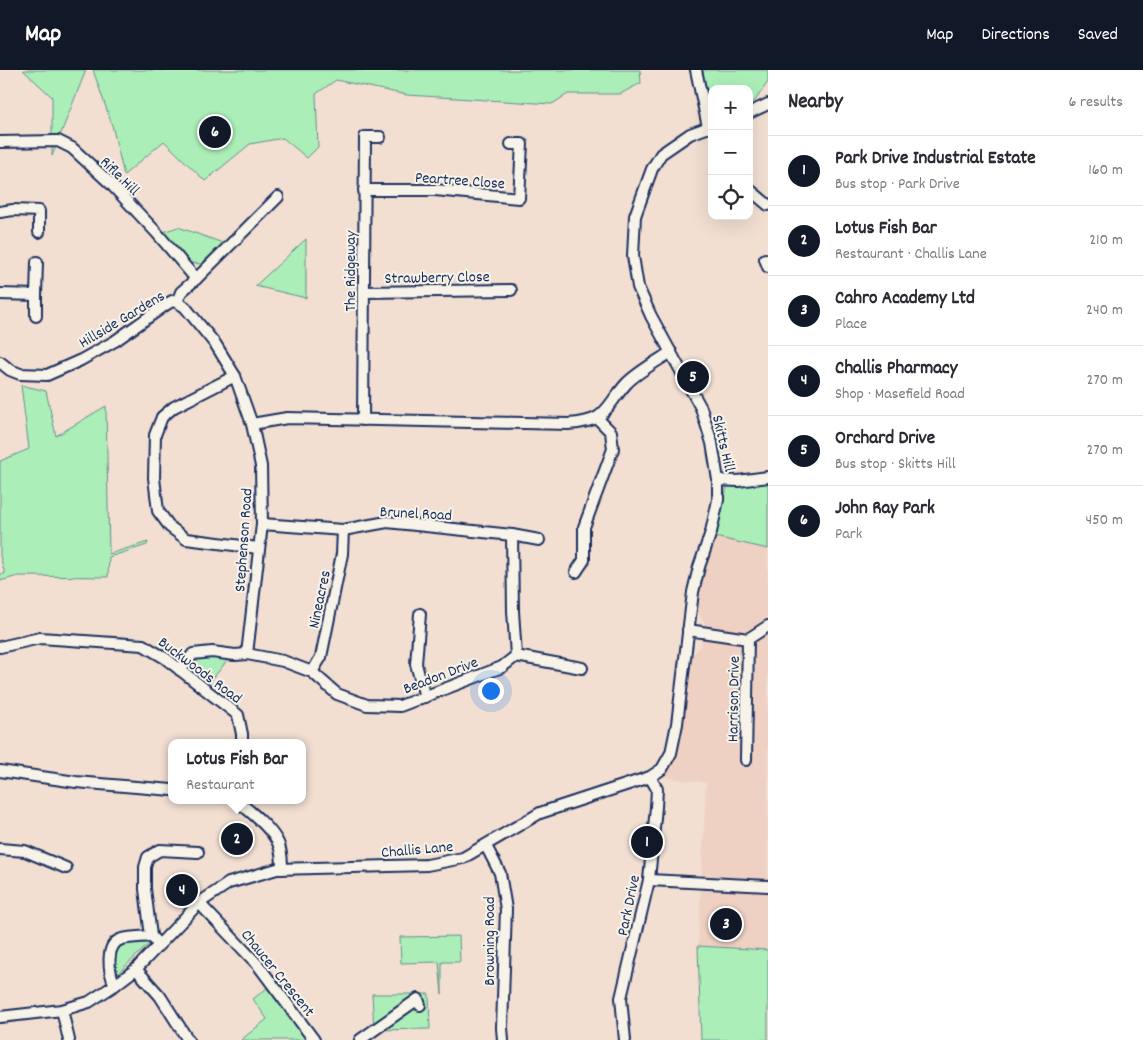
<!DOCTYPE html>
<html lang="en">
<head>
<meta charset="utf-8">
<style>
  :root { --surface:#fff; --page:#f7f7f7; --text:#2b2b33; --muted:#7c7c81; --line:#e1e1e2; --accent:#111827 }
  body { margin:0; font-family:Dekko,sans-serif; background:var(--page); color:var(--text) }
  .controls { position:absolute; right:15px; top:15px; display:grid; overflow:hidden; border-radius:10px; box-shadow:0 5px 20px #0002 }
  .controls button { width:45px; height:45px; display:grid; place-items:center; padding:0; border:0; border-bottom:1px solid var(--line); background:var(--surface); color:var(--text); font:25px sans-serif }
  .you { position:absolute; left:490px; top:620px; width:18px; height:18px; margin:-12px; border:4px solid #fff; border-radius:50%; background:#1a73e8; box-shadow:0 0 0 8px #1a73e833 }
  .badge { display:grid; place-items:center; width:32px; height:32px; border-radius:50%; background:var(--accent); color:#fff; font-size:16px; font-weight:700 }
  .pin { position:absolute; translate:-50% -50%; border:2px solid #fff; box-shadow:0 1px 5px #0006 }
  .popup { position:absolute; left:168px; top:669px; width:138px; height:65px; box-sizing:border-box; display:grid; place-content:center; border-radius:10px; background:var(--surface); filter:drop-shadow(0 1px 4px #0005); font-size:16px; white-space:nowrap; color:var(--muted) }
  .popup b { font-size:19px; color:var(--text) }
  .popup::after { content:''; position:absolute; left:50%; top:100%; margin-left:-10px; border:10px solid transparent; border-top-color:var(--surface) }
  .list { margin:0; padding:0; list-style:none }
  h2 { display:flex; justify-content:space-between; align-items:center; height:65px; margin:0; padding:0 20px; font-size:21px }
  h2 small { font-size:16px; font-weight:400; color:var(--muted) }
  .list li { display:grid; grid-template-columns:32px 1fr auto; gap:15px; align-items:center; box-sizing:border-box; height:70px; padding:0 20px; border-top:1px solid var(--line) }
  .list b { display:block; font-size:19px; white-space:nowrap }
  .list p { margin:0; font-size:16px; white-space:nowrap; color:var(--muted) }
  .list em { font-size:16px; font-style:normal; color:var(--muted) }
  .icon { flex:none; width:28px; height:28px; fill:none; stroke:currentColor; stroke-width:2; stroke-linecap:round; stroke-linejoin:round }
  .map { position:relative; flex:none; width:768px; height:970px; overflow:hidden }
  header { display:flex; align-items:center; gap:30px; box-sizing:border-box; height:70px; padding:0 25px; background:var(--accent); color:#fff }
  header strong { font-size:24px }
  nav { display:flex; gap:28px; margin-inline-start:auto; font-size:18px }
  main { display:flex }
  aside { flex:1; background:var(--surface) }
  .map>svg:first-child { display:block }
  .built { fill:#efd1c3 }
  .green { fill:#abeeb8; stroke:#638e8b }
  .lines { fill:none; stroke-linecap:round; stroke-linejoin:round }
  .minor-casing { stroke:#1b2f5e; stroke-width:14 }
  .minor { stroke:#f7f3e8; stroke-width:10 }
  .labels { text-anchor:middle; stroke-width:4; stroke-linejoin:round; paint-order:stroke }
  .street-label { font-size:16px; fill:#1b2f5e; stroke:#f7f3e8 }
</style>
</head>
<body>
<header>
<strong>Map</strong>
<nav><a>Map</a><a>Directions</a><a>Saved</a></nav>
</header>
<main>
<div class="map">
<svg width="768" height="970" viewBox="0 0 768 970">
  <rect width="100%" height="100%" fill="#f2dfd2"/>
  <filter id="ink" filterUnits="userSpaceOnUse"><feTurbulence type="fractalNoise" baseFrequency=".02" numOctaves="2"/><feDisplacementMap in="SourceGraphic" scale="10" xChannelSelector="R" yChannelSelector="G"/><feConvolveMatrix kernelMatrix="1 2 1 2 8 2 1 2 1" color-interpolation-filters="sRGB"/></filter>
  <g filter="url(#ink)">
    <!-- built -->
    <path class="built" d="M715,467L768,479V880L698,876L706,713L668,708L667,703L679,679L692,586L701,575L704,552L697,542L703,503Z"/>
    <!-- green -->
    <g class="green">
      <path d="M23,0H86L52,86V27Z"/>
      <path d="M93,0H640L641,13L620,24H568L552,34L407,25L336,10L316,24L318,77L307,88L283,68L250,74L205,111L164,71L124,105L112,55Z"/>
      <path d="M700,0H768V12L754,32L749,35V19H712L711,50Z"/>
      <path d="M178,157L223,173L201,194L191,193L163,162Z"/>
      <path d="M306,169V228L255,216Z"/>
      <path d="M21,315L46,321L56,366L106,336L109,484L148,472L147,475L109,487L108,507L18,506L0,511V504H5L0,486V391L29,379Z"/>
      <path d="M768,410V479L715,467L727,417Z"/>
      <path d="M216,585L230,587L210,612L193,597L200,588Z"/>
      <path d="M459,866L460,892H442V924L439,892L401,893L400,867Z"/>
      <path d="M147,869L150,873L117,904C111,874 121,874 147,869Z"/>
      <path d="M698,876L768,880V970H701Z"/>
      <path d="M267,918L307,970H241L267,949L253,929Z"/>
      <path d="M372,924H429L430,959L374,960Z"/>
    </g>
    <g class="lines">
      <!-- minor casing -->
      <g class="minor-casing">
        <g id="minor">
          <path d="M696,0L708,57"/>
          <path d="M749,43L768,34"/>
          <path d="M0,72L58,71L72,78L110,113L156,162L196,209"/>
          <path d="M749,119L768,135"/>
          <path d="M364,120H435L519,128L522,74H511"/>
          <path d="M0,142L13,140L39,141V162"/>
          <path d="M765,189L768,197"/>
          <path d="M364,222L511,220"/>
          <path d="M0,224L36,225L37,192"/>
          <path d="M177,232L185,237L216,275L235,306L252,354L261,396L262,454L247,584"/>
          <path d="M177,232L181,222L196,209L278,127"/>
          <path d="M36,246V225"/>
          <path d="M0,292L10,300L20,304L47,305L81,290L115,271L167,234L172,231L177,232"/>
          <path d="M235,306L174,337L162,347L155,365L154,408L158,441L170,457L186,469L258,478"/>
          <path d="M363,350L365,67H380"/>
          <path d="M252,354L287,348L568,354C608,351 603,340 626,314C636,303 659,290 671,282"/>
          <path d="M718,410L738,411L768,407"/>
          <path d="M262,454L343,460L387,452L512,465L539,470"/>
          <path d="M576,502L584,490V457L613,379L611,362L597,348"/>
          <path d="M420,544L416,594L425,627"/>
          <path d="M688,560L748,569L768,556"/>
          <path d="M0,577L40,568L143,575L165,588L238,645L242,664V673"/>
          <path d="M516,586L582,598"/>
          <path d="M180,600L193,584L212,582L235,585L247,584L283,591L312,602L337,624L367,635L400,636L502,597L516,586L513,541L512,465"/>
          <path d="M312,602L321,587L342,484L343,460"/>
          <path d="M746,690L748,569"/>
          <path d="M0,701L76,712L172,720"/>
          <path d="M236,730C250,741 277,762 280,779C282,786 282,793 282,799"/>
          <path d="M486,776L500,803L506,839L502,958L503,970"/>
          <path d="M0,779L25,781L66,798"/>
          <path d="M649,810L768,816"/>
          <path d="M199,833L258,895L314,970"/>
          <path d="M158,874L151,866L145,819V797L148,787L160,780L198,782"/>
          <path d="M136,899L160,926L188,970"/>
          <path d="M115,915C109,903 104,874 122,869C131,867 142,867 151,866"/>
          <path d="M62,940L69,970"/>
          <path d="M0,947L62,940L89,932L115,915L136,899L199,833L229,813L277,799L427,795L463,788L540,743L650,707L662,699L671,683L677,654L693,522L699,497L711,462L718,430V410L712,373L701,338L651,246L638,217L633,186L635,146L652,99L661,84L690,64L712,56"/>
          <path d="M360,970L418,929L420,935"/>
          <path d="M625,970L621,928L649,810L656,737L657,719L650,707"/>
        </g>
      </g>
      <!-- minor -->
      <use href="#minor" class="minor"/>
    </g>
  </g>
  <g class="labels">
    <!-- street labels -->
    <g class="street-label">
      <text transform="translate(121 105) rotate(45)" y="6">Rifle Hill</text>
      <text transform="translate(460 109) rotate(4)" y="6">Peartree Close</text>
      <text transform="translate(349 201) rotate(-90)" y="6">The Ridgeway</text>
      <text transform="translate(437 206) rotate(-1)" y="6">Strawberry Close</text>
      <text transform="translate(121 248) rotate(-31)" y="6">Hillside Gardens</text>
      <text transform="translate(725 373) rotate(77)" y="6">Skitts Hill</text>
      <text transform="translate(416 442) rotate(3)" y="6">Brunel Road</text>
      <text transform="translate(242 470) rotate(-86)" y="6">Stephenson Road</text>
      <text transform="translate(318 529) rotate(-78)" y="6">Nineacres</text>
      <text transform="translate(201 599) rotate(37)" y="6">Buckwoods Road</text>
      <text transform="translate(440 604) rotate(-21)" y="6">Beadon Drive</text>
      <text transform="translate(732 629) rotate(-89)" y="6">Harrison Drive</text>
      <text transform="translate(417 778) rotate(-5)" y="6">Challis Lane</text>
      <text transform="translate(627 835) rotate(-78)" y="6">Park Drive</text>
      <text transform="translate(488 871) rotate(-90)" y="6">Browning Road</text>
      <text transform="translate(279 902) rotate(51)" y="6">Chaucer Crescent</text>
    </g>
  </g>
</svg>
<div class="controls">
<button>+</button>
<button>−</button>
<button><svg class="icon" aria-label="locate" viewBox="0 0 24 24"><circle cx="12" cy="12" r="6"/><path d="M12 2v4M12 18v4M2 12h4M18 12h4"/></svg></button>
</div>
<div class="you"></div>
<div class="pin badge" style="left:647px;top:772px">1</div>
<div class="pin badge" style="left:237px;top:769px">2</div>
<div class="popup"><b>Lotus Fish Bar</b>Restaurant</div>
<div class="pin badge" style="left:726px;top:854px">3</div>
<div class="pin badge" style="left:182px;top:820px">4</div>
<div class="pin badge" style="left:693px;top:307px">5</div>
<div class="pin badge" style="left:215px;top:62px">6</div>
</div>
<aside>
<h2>Nearby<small>6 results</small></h2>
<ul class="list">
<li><span class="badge">1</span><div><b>Park Drive Industrial Estate</b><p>Bus stop · Park Drive</p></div><em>160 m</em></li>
<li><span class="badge">2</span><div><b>Lotus Fish Bar</b><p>Restaurant · Challis Lane</p></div><em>210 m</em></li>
<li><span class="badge">3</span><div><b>Cahro Academy Ltd</b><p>Place</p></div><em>240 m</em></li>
<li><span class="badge">4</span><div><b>Challis Pharmacy</b><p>Shop · Masefield Road</p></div><em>270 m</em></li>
<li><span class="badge">5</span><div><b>Orchard Drive</b><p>Bus stop · Skitts Hill</p></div><em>270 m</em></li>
<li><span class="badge">6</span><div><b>John Ray Park</b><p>Park</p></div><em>450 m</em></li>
</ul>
</aside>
</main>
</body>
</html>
